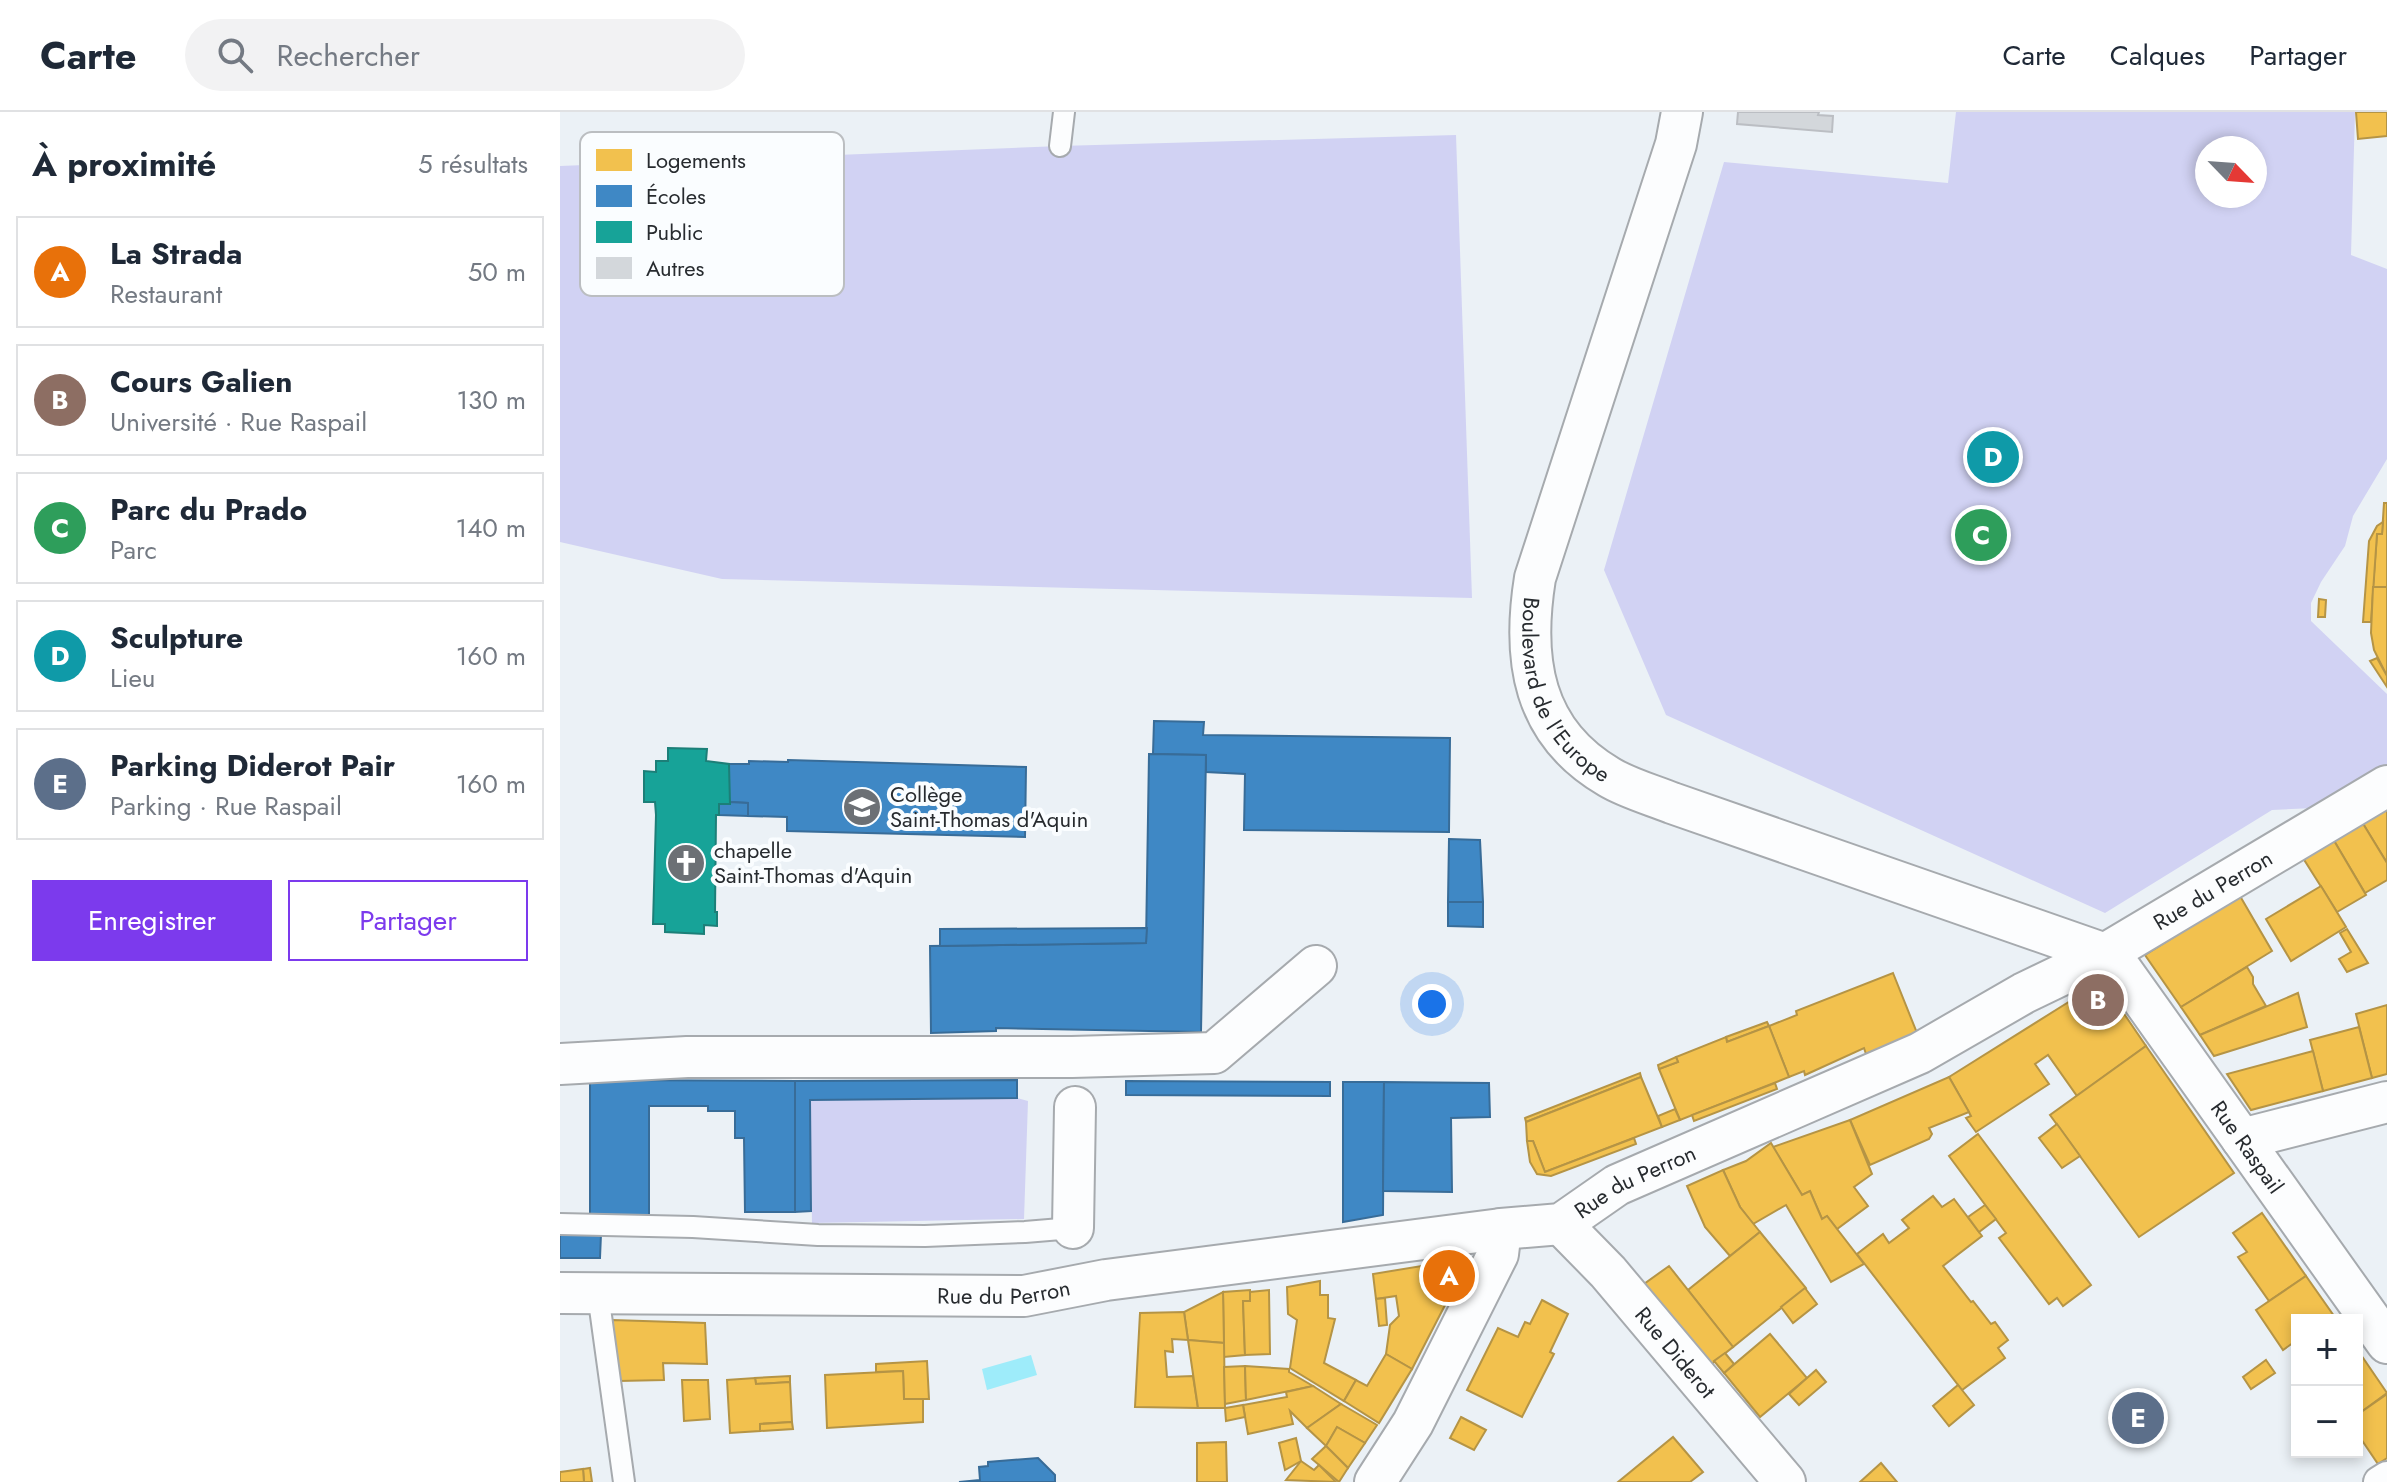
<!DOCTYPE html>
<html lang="fr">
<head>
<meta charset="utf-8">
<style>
  :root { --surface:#fff; --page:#f2f2f3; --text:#1f2937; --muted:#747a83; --line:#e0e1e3; --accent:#7c3aed }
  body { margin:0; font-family:Jost,sans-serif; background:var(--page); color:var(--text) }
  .controls { position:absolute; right:24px; bottom:24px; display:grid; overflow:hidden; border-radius:0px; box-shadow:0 4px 12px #0003 }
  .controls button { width:72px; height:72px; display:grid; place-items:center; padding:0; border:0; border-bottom:2px solid var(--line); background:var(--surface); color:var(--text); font:40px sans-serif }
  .compass { position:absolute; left:1635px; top:24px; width:72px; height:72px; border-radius:50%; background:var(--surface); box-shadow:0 4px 12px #0003; rotate:115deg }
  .you { position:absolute; left:872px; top:892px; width:28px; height:28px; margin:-20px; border:6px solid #fff; border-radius:50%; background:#1a73e8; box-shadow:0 0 0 12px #1a73e833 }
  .badge { display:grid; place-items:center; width:52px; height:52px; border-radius:50%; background:var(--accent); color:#fff; font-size:26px; font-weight:700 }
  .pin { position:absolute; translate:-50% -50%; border:4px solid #fff; box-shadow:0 2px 8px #0006 }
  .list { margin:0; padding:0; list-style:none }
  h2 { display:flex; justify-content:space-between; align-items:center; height:104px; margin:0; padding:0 32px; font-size:34px }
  h2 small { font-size:26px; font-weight:400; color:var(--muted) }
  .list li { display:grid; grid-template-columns:52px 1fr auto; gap:24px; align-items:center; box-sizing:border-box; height:112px; margin:0 16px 16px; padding:0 16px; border:2px solid var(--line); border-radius:0px }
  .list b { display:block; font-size:30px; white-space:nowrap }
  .list p { margin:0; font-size:26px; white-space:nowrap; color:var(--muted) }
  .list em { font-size:26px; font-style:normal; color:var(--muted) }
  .actions { display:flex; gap:16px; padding:24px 32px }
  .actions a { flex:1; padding:18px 0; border:2px solid var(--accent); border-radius:0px; text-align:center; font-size:28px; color:var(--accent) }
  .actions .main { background:var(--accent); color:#fff }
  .icon { flex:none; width:44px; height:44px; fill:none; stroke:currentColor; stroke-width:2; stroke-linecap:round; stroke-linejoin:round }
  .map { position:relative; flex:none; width:1827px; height:1370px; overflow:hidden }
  header { display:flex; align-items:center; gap:48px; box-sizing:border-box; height:112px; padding:0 40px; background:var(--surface); border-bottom:2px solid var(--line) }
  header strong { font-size:38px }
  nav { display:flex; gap:44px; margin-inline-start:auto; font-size:28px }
  .search { width:560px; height:72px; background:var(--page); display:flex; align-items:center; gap:20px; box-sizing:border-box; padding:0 28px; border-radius:44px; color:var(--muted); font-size:30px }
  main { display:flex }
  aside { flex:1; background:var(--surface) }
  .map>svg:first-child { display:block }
  .green { fill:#d1d2f3; fill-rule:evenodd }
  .water { fill:#9eecfa }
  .homes { fill:#f2c14e; stroke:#b59445; stroke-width:2 }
  .schools { fill:#3f88c5; stroke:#386c98; stroke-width:2 }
  .public { fill:#17a398; stroke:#1c7f78; stroke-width:2 }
  .building { fill:#d3d7db; stroke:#bbbec3; stroke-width:2 }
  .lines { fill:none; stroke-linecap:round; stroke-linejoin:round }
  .service-casing { stroke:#a6aaae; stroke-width:24 }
  .pedestrian-casing { stroke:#a6aaae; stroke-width:34 }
  .minor-casing { stroke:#a6aaae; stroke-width:44 }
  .service { stroke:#fcfdfe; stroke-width:20 }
  .pedestrian { stroke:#fcfdfe; stroke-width:30 }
  .minor { stroke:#fcfdfe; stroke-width:40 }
  .labels { text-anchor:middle; stroke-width:8; stroke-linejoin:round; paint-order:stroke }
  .street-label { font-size:22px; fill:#272b2f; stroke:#fafdff }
  .poi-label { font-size:22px; fill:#272b2f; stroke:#fafdff; text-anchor:start }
  .key { fill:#fafdff; stroke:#bbbec1; stroke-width:2 }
  .key-label { font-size:22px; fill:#272b2f }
</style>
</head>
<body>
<header>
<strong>Carte</strong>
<div class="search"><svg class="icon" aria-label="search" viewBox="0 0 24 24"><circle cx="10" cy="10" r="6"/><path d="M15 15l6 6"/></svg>Rechercher</div>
<nav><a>Carte</a><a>Calques</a><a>Partager</a></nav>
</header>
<main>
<aside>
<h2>À proximité<small>5 résultats</small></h2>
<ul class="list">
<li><span class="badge" style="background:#e8710a">A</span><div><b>La Strada</b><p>Restaurant</p></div><em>50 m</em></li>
<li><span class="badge" style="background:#8d6e63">B</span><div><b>Cours Galien</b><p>Université · Rue Raspail</p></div><em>130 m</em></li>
<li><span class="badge" style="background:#2e9e5b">C</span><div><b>Parc du Prado</b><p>Parc</p></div><em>140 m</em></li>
<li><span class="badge" style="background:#0f9aa8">D</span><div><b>Sculpture</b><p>Lieu</p></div><em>160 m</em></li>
<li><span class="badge" style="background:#5c6f8a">E</span><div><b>Parking Diderot Pair</b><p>Parking · Rue Raspail</p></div><em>160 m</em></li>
</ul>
<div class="actions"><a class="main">Enregistrer</a><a>Partager</a></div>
</aside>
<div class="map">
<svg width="1827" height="1370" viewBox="0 0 1827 1370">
  <rect width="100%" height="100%" fill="#ebf1f6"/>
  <!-- green -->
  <g class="green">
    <path d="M1396,0H1795L1791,143L1827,157V347L1793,404L1785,434L1761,470L1751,491V509L1827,582V652L1755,696L1712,698L1545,801L1106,603L1044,458L1164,50L1388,71ZM1647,36H1695V84H1647Z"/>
    <path d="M896,23L912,486L162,467L0,430V54L500,34Z"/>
    <path d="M457,986L468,989L464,1107L252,1111L250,988Z"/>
  </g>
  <!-- water -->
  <path class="water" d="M471,1243L477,1263L427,1278L422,1257Z"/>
  <!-- homes -->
  <g class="homes">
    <path d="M1796,0H1827V24L1798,27Z"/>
    <path d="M1824,391H1827V475H1813L1817,422H1822Z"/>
    <path d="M1823,410L1822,422H1817L1811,510H1803L1809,429L1817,414Z"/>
    <path d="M1813,475H1827V564L1814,538L1811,521Z"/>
    <path d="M1759,487L1766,488L1765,505H1758Z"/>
    <path d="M1817,546L1827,564V575L1810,549Z"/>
    <path d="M1827,695V751L1802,710Z"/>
    <path d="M1802,710L1827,751V768L1805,781L1773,727Z"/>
    <path d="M1773,727L1806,783L1777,800L1743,746Z"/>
    <path d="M1761,774L1786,815L1731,849L1706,807Z"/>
    <path d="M1680,784L1712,839L1621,895L1585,843Z"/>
    <path d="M1787,817L1808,851L1787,860L1779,847L1791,840L1780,821Z"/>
    <path d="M1687,855L1693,865V872L1706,894L1640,923L1621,895Z"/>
    <path d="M1333,861L1357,921L1306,942L1304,936L1245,963L1244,959L1229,965L1209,914L1237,903L1236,899Z"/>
    <path d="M1523,881L1556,890L1586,934L1517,984L1488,943L1475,952L1489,972L1416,1020L1406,1006L1411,1004L1389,965Z"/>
    <path d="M1738,881L1747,915L1654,944L1640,923Z"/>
    <path d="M1827,893V962L1812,966L1796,902Z"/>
    <path d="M1207,910L1209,914L1167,930L1166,925Z"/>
    <path d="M1209,914L1229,965L1120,1008L1099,957L1118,950L1116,945L1166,925L1167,930Z"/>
    <path d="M1799,915L1812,966L1763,979L1750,928Z"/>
    <path d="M1586,934L1674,1061L1579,1125L1490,1003Z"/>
    <path d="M1753,939L1763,979L1691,998L1667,962Z"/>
    <path d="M1116,945L1118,950L1099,957L1098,953Z"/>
    <path d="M1080,961L1081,965L966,1010L965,1006Z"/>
    <path d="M1081,965L1102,1015L985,1060L973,1029H967L966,1010Z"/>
    <path d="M1389,965L1409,1000L1369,1016L1372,1022L1369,1027L1310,1053L1290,1008Z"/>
    <path d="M1215,971L1217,977L1134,1009L1132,1003Z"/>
    <path d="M1115,997L1120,1008L1102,1015L1098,1004Z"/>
    <path d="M1290,1008L1312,1062L1294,1075L1308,1094L1277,1117L1267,1104L1262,1107L1250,1079L1242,1083L1213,1035Z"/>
    <path d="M1497,1012L1520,1044L1502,1056L1479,1026Z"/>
    <path d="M1418,1022L1531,1173L1503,1194L1497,1186L1489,1192L1439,1126L1446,1121L1389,1044Z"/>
    <path d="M1074,1026L1076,1032L991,1064L977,1062L970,1050L967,1029H973L985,1060Z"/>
    <path d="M1211,1031L1242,1083L1250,1079L1262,1107L1267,1104L1304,1152L1271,1170L1226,1093L1193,1112L1180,1095L1163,1058L1186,1049Z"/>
    <path d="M1163,1058L1180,1095L1200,1120L1170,1144L1145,1115L1127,1074Z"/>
    <path d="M1373,1084L1382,1095L1394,1087L1422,1124L1383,1154L1411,1190L1413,1189L1431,1212L1435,1210L1448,1228L1438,1236L1445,1246L1402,1278L1297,1142L1323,1122L1329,1131L1349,1116L1342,1108Z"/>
    <path d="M1425,1093L1436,1107L1419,1120L1408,1105Z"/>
    <path d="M1702,1101L1746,1164L1709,1189L1678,1145L1687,1140L1673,1121Z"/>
    <path d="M1200,1120L1246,1176L1173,1235L1128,1178Z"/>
    <path d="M886,1150L899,1166L852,1257L826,1242L830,1213L839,1204L836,1184L816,1187L813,1162Z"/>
    <path d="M1109,1154L1173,1235L1149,1254L1084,1172Z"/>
    <path d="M1746,1164L1774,1204L1767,1208H1737V1228L1723,1238L1696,1198Z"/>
    <path d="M760,1169V1183H768V1206L775,1207L764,1251L796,1268L784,1289L730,1256L737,1208L728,1202L727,1175Z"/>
    <path d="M1245,1176L1257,1192L1233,1211L1221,1195Z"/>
    <path d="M690,1178V1189H683L685,1243L664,1245L663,1180Z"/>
    <path d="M709,1178L710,1242L685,1243L683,1189H690V1180Z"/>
    <path d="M663,1180L664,1231L628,1228L624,1200Z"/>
    <path d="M825,1186L827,1213L819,1214L816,1187Z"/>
    <path d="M982,1188L1008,1202L990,1240L994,1242L962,1305L907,1278L938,1216L958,1225L965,1210L970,1212Z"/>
    <path d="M624,1200L628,1228L612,1227L613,1240L605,1239L607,1265L633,1264L638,1296L575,1295L580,1201Z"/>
    <path d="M52,1208L145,1211L147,1252L103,1251L104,1268L59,1269Z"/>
    <path d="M1210,1222L1247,1266L1200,1305L1164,1261Z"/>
    <path d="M628,1228L664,1231L665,1296H638Z"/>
    <path d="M1797,1237L1827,1281L1797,1303Z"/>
    <path d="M1165,1241L1174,1252L1164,1261L1154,1249Z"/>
    <path d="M826,1242L852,1257L819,1311L784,1289L796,1268L807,1274Z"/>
    <path d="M1706,1248L1715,1261L1691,1277L1683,1265Z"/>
    <path d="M367,1249L369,1287H344L343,1259L316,1260V1252Z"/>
    <path d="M685,1254L686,1288L665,1292L664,1255Z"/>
    <path d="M685,1254L729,1257V1260L753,1274L686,1288Z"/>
    <path d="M1256,1258L1266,1270L1239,1293L1229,1282Z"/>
    <path d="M343,1259L344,1287H363V1310L267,1316L265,1263Z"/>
    <path d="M230,1264V1270L196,1272L195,1266Z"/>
    <path d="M195,1266L196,1272L230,1270L232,1310L200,1312V1319L170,1321L167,1268Z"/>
    <path d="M122,1268H148L150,1307L124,1309Z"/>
    <path d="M1398,1273L1414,1293L1389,1314L1373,1294Z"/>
    <path d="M753,1274L781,1292L747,1316L730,1299L733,1312L688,1322L683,1293L727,1285L726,1280Z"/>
    <path d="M1827,1282V1346L1818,1352L1797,1321V1303Z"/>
    <path d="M781,1292L817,1313L805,1331L777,1315L766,1334L747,1316Z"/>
    <path d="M683,1293L685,1305L666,1309L665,1296Z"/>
    <path d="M901,1305L926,1318L914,1338L890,1326Z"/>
    <path d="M232,1310L233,1317L200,1319V1312Z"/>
    <path d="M777,1315L805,1331L788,1356L766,1334Z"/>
    <path d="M1113,1325L1143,1360L1130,1370H1058Z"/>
    <path d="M736,1326L741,1349L725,1358L719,1331Z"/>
    <path d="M666,1330L667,1370H637V1331Z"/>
    <path d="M766,1334L788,1356L779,1370L752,1347Z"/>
    <path d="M741,1349L754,1358L759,1353L776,1370L726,1368Z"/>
    <path d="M1321,1351L1337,1370H1300Z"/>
    <path d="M30,1356L32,1370H24L23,1357Z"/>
    <path d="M23,1357L24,1370H0V1360Z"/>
  </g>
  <!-- schools -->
  <g class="schools">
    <path d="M594,609L644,610L643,623L890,626L889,720L684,718L685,662L646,660V643L593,642Z"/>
    <path d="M589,642L646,643L641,920L436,916V919L371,921L370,834L586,831Z"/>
    <path d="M228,648L466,655L465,725L227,719V705L188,704V691L169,690V652H189V649L228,650Z"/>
    <path d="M169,690L188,691V704L159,703V692Z"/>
    <path d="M889,727L920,728L923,790H888Z"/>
    <path d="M888,790H923V815L888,814Z"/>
    <path d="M587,816L586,831L380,834V817Z"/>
    <path d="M30,968L235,969V1100H185L184,1026H175V999H148V994H89V1105L30,1106Z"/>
    <path d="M457,968V986L250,988L251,1099L235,1100V969Z"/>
    <path d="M566,969L770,970V984L566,983Z"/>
    <path d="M783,970H824L823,1103L783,1110Z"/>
    <path d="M824,970L929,971L930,1005L891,1006L892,1080L823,1079Z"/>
    <path d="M0,1121L41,1122L40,1146H0Z"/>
    <path d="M478,1346L495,1363V1370H399L420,1368L419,1355L428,1354V1350Z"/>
  </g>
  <!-- public -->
  <path class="public" d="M108,636L147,637L146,649L169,652L170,692H159V703H156L155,800H157V814L144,813V822L105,820V812H93L96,703L95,690H84V659L96,660V649H108Z"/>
  <!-- building -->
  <path class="building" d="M1178,0H1259L1258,3L1273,4L1272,20L1177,12Z"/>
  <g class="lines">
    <!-- service casing -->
    <g class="service-casing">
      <g id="service">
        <path d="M500,34L504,0"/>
        <path d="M0,1112L133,1115L258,1123L365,1124L465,1120L513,1116"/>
        <path d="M38,1182L64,1370"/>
      </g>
    </g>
    <!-- pedestrian casing -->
    <g class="pedestrian-casing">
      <path id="pedestrian" d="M1819,1370L1827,1365"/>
    </g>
    <!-- minor casing -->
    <g class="minor-casing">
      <g id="minor">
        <path id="s1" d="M1122,0L1116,32L975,466C962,547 972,620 1049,665C1067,676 1092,683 1112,691L1545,842L1563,860L1827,1231"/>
        <path d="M0,952L127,945H512L654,941L756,854"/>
        <path d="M1682,1027L1827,990"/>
        <path id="s2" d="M1001,1112L1048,1160L1225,1370"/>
        <path d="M513,1116L515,995"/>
        <path id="s3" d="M0,1181L464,1184L546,1168L941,1117L1001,1112L1057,1073L1360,941L1464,881L1545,842L1827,674"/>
        <path d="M815,1370L853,1311L938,1142L941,1117"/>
      </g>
    </g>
    <!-- service -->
    <use href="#service" class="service"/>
    <!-- pedestrian -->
    <use href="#pedestrian" class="pedestrian"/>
    <!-- minor -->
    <use href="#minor" class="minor"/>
  </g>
  <!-- icons -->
  <defs>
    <g id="school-disc" transform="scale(2)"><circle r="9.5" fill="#6c7075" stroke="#fafdff"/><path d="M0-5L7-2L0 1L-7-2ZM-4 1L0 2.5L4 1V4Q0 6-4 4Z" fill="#fff"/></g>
    <g id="church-disc" transform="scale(2)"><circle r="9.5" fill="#6c7075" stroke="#fafdff"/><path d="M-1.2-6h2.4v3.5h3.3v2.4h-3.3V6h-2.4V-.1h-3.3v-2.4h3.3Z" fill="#fff"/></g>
  </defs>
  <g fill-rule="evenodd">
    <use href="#school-disc" x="302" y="695"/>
    <use href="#church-disc" x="126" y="751"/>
  </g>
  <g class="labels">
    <!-- street labels -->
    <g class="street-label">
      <text dy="8" stroke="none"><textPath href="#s1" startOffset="612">Boulevard de l'Europe</textPath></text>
      <text dy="8" stroke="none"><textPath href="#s3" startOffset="1740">Rue du Perron</textPath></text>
      <text dy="8" stroke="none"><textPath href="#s1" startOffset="1484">Rue Raspail</textPath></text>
      <text dy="8" stroke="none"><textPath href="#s3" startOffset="1092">Rue du Perron</textPath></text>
      <text dy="8" stroke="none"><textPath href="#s3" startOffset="444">Rue du Perron</textPath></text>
      <text dy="8" stroke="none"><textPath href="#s2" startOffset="172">Rue Diderot</textPath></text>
    </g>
    <!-- poi labels -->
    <g class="poi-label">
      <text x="330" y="690">Collège<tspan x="330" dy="25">Saint-Thomas d'Aquin</tspan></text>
      <text x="154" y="746">chapelle<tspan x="154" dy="25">Saint-Thomas d'Aquin</tspan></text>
    </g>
  </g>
  <!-- legend -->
  <rect x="20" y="20" width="264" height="164" rx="12" class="key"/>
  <rect x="36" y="37" width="36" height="22" fill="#f2c14e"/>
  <rect x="36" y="73" width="36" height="22" fill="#3f88c5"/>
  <rect x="36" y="109" width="36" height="22" fill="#17a398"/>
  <rect x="36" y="145" width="36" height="22" fill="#d3d7db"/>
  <g class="key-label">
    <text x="86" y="56">Logements</text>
    <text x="86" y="92">Écoles</text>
    <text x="86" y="128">Public</text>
    <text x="86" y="164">Autres</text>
  </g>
</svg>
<div class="controls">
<button>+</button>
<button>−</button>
</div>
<svg class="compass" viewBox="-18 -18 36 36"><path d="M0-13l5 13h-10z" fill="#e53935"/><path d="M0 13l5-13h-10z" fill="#747a83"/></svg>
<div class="you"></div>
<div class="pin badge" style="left:889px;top:1164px;background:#e8710a">A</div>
<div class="pin badge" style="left:1538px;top:888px;background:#8d6e63">B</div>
<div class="pin badge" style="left:1421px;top:423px;background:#2e9e5b">C</div>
<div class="pin badge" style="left:1433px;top:345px;background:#0f9aa8">D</div>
<div class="pin badge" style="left:1578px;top:1306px;background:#5c6f8a">E</div>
</div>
</main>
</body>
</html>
